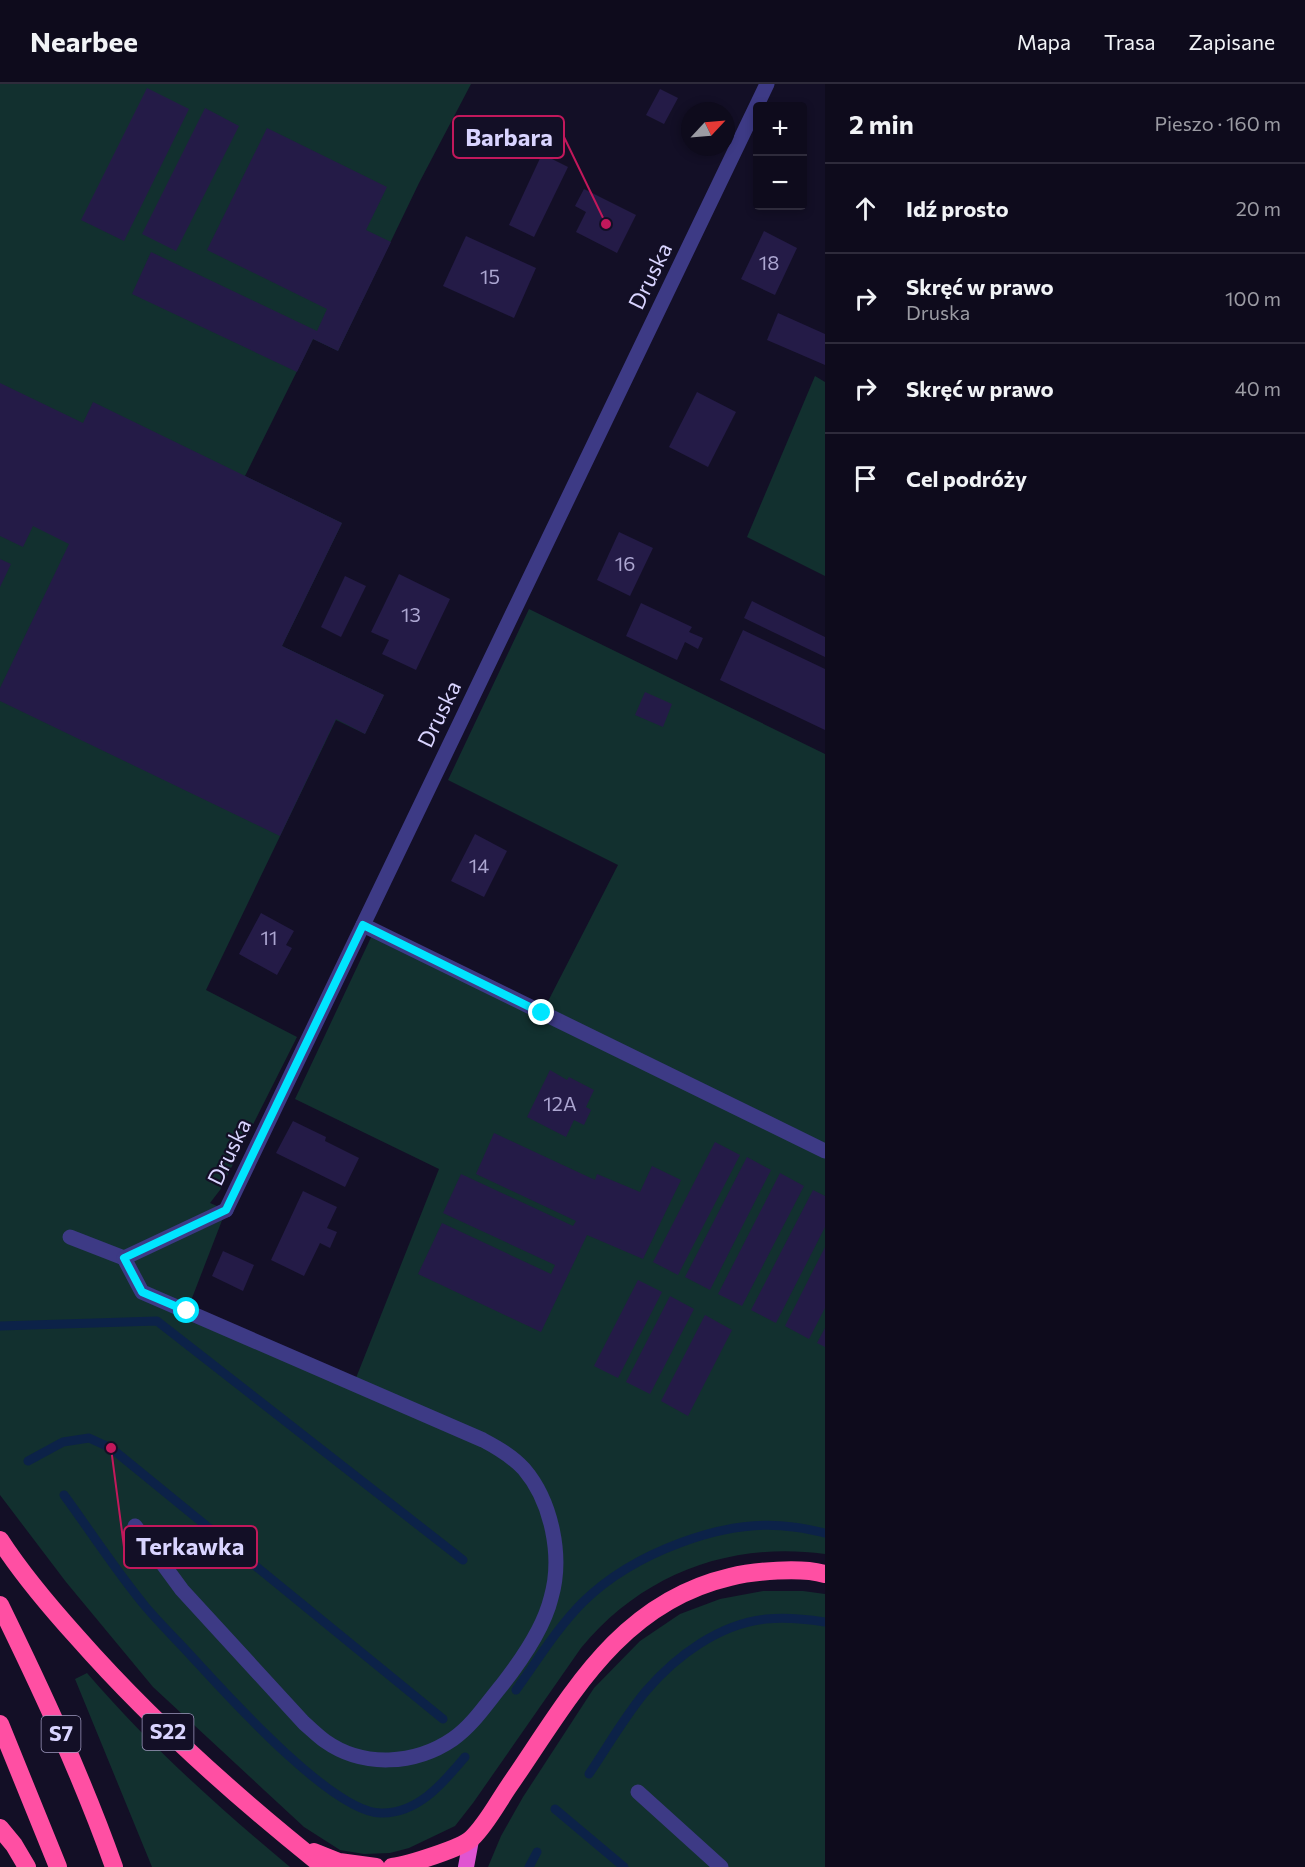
<!DOCTYPE html>
<html lang="pl">
<head>
<meta charset="utf-8">
<style>
  :root { --surface:#0e0b1c; --page:#1c1929; --text:#f1f3f6; --muted:#9b9ba3; --line:#2e2b3b }
  body { margin:0; font-family:Commissioner,sans-serif; background:var(--page); color:var(--text) }
  .controls { position:absolute; right:18px; top:18px; display:grid; overflow:hidden; border-radius:6px; box-shadow:0 3px 9px #0003 }
  .controls button { width:54px; height:54px; display:grid; place-items:center; padding:0; border:0; border-bottom:2px solid var(--line); background:var(--surface); color:var(--text); font:30px sans-serif }
  .compass { position:absolute; left:681px; top:18px; width:54px; height:54px; border-radius:50%; background:var(--surface); box-shadow:0 3px 9px #0003; rotate:64deg }
  .stop { position:absolute; width:18px; height:18px; margin:-14px; border:4px solid #00e5ff; border-radius:50%; background:#fff }
  .stop.end { background:#00e5ff; border-color:#fff; box-shadow:0 2px 6px #0008 }
  .list { margin:0; padding:0; list-style:none }
  h2 { display:flex; justify-content:space-between; align-items:center; height:78px; margin:0; padding:0 24px; font-size:26px }
  h2 small { font-size:20px; font-weight:400; color:var(--muted) }
  .list li { display:grid; grid-template-columns:39px 1fr auto; gap:18px; align-items:center; box-sizing:border-box; height:90px; padding:0 24px; border-top:2px solid var(--line) }
  .list b { display:block; font-size:22px; white-space:nowrap }
  .list p { margin:0; font-size:20px; white-space:nowrap; color:var(--muted) }
  .list em { font-size:20px; font-style:normal; color:var(--muted) }
  .icon { flex:none; width:33px; height:33px; fill:none; stroke:currentColor; stroke-width:2; stroke-linecap:round; stroke-linejoin:round }
  .map { position:relative; flex:none; width:825px; height:1783px; overflow:hidden }
  header { display:flex; align-items:center; gap:36px; box-sizing:border-box; height:84px; padding:0 30px; background:var(--surface); border-bottom:2px solid var(--line) }
  header strong { font-size:28px }
  nav { display:flex; gap:33px; margin-inline-start:auto; font-size:21px }
  main { display:flex }
  aside { flex:1; background:var(--surface) }
  .map>svg:first-child { display:block }
  .green { fill:#12302f }
  .lines { fill:none; stroke-linecap:round; stroke-linejoin:round }
  .stream { stroke:#0c2248; stroke-width:9 }
  .building { fill:#241b47 }
  .service { stroke:#3d3a85; stroke-width:15 }
  .minor { stroke:#3d3a85; stroke-width:15 }
  .trunk { stroke:#e055d1; stroke-width:16 }
  .motorway { stroke:#ff4fa3; stroke-width:18 }
  .route { stroke:#00e5ff; stroke-width:8 }
  .labels { text-anchor:middle; stroke-width:4.5; stroke-linejoin:round; paint-order:stroke }
  .number-label { font-size:20px; fill:#aca6d1 }
  .shield { fill:#130f26; stroke:#9e99be; stroke-width:1.5 }
  .shield-label { font-size:21px; font-weight:bold; fill:#d9d4ff }
  .street-label { font-size:22px; fill:#d9d4ff; stroke:#130f26 }
  .leader { fill:none; stroke:#c2185b; stroke-width:2 }
  .callout-dot { fill:#c2185b; stroke:#130f26; stroke-width:2 }
  .callout { fill:#130f26; stroke:#c2185b; stroke-width:2 }
  .callout-label { font-size:24px; text-anchor:middle; font-weight:bold; fill:#d9d4ff }
</style>
</head>
<body>
<header>
<strong>Nearbee</strong>
<nav><a>Mapa</a><a>Trasa</a><a>Zapisane</a></nav>
</header>
<main>
<div class="map">
<svg width="825" height="1783" viewBox="0 0 825 1783">
  <rect width="100%" height="100%" fill="#130f26"/>
  <!-- green -->
  <g class="green">
    <path d="M0,0H471L419,99L338,267L313,255L245,392L342,439L282,562L384,611L365,650L336,636L206,906L297,953L220,1106L210,1119L226,1126L187,1227L354,1299L439,1085L295,1015L374,847L542,929L618,781L448,696L529,525L825,670V1470C730,1457 642,1490 581,1564L473,1719L455,1742L409,1764L390,1769L364,1770L340,1766L304,1743L153,1603L66,1498L0,1411Z"/>
    <path d="M815,292L825,298V492L747,453Z"/>
    <path d="M763,1507H803L825,1510V1783H488L501,1752L523,1713L594,1604L640,1557L680,1530L720,1515Z"/>
    <path d="M87,1589C148,1660 218,1723 290,1783H152L75,1595Z"/>
  </g>
  <g class="lines">
    <!-- stream -->
    <g class="stream">
      <path d="M0,1242L157,1237L463,1476"/>
      <path d="M28,1377L63,1358L89,1354L111,1364L443,1635"/>
      <path d="M64,1411C91,1448 116,1487 145,1522C160,1540 178,1557 194,1575C228,1612 333,1729 381,1729C418,1730 444,1698 465,1673"/>
      <path d="M516,1606C537,1577 557,1544 583,1518C632,1470 724,1433 793,1443C804,1444 815,1447 825,1449"/>
      <path d="M589,1690C608,1662 625,1632 646,1607C676,1572 719,1540 766,1535C785,1533 806,1535 825,1538"/>
      <path d="M555,1725L624,1783"/>
      <path d="M529,1783L537,1768"/>
    </g>
  </g>
  <!-- building -->
  <g class="building">
    <path d="M147,4L189,25L124,157L81,136Z"/>
    <path d="M660,5L678,14L664,40L646,31Z"/>
    <path d="M205,24L239,42L176,167L142,150Z"/>
    <path d="M267,44L387,103L366,146L391,158L338,267L313,255L297,288L132,210L151,168L317,247L327,225L207,166Z"/>
    <path d="M542,70L568,83L534,153L509,141Z"/>
    <path d="M584,105L636,131L617,169L576,148L586,128L575,122Z"/>
    <path d="M764,147L797,164L775,211L741,195Z"/>
    <path d="M466,152L536,184L514,234L443,202Z"/>
    <path d="M778,229L825,250V281L767,256Z"/>
    <path d="M0,299L83,339L93,318L342,439L282,562L384,611L365,650L336,635L280,752L0,617V604L69,460L33,442L23,463L0,452Z"/>
    <path d="M697,308L736,328L708,383L669,363Z"/>
    <path d="M619,448L653,464L630,512L597,496Z"/>
    <path d="M0,475L11,480L0,503Z"/>
    <path d="M399,490L450,515L416,586L382,570L389,556L371,548Z"/>
    <path d="M345,492L366,502L341,553L321,543Z"/>
    <path d="M752,517L825,553V573L744,534Z"/>
    <path d="M641,519L692,543L689,548L703,554L698,565L685,558L677,576L626,552Z"/>
    <path d="M743,546L825,585V646L720,596Z"/>
    <path d="M645,608L672,620L663,643L635,631Z"/>
    <path d="M475,750L507,767L484,813L451,797Z"/>
    <path d="M261,829L294,847L286,861L292,864L277,891L239,870Z"/>
    <path d="M550,986L567,996L569,993L594,1006L586,1023L591,1026L584,1041L574,1036L566,1053L527,1033Z"/>
    <path d="M293,1037L326,1053L325,1057L359,1074L345,1103L276,1069Z"/>
    <path d="M494,1049L595,1096L597,1090L640,1108L652,1082L681,1096L643,1175L587,1151L541,1248L418,1190L442,1139L551,1190L555,1181L443,1129L461,1090L573,1142L576,1137L476,1090Z"/>
    <path d="M715,1058L740,1071L678,1191L653,1178Z"/>
    <path d="M747,1073L771,1086L710,1206L685,1193Z"/>
    <path d="M780,1089L804,1102L742,1222L718,1210Z"/>
    <path d="M813,1106L825,1112V1143L776,1239L751,1226Z"/>
    <path d="M303,1107L337,1123L327,1144L337,1148L330,1164L320,1159L304,1192L271,1176Z"/>
    <path d="M825,1163V1224L809,1255L785,1242Z"/>
    <path d="M223,1167L254,1181L243,1207L212,1192Z"/>
    <path d="M638,1196L662,1208L618,1294L594,1282Z"/>
    <path d="M670,1212L694,1225L650,1310L626,1298Z"/>
    <path d="M705,1231L732,1246L688,1332L661,1317Z"/>
    <path d="M825,1244V1263L817,1259Z"/>
  </g>
  <g class="lines">
    <!-- service -->
    <g class="service">
      <path d="M70,1153L124,1174L226,1126"/>
      <path d="M124,1174L142,1208L483,1356C498,1364 512,1372 524,1385C552,1418 563,1473 551,1514C544,1543 520,1578 502,1601C487,1619 473,1641 453,1655C415,1681 363,1684 325,1657C318,1652 311,1645 304,1639L182,1506L135,1442"/>
      <path d="M638,1708L721,1783"/>
    </g>
    <!-- minor -->
    <g class="minor">
      <path d="M363,841L825,1067"/>
      <path d="M226,1126L767,0"/>
    </g>
    <!-- trunk -->
    <path class="trunk" d="M466,1783L471,1756"/>
    <!-- motorway -->
    <g class="motorway">
      <path d="M0,1456C22,1490 49,1522 77,1553C151,1637 236,1713 324,1783"/>
      <path d="M0,1521C42,1607 82,1693 114,1783"/>
      <path d="M0,1640L58,1783"/>
      <path d="M0,1744L14,1761L27,1783"/>
      <path d="M314,1768L339,1778L376,1783"/>
      <path d="M392,1783C407,1781 463,1764 472,1754C486,1741 498,1718 509,1702C569,1615 618,1519 730,1493C754,1487 801,1483 825,1490"/>
    </g>
  </g>
  <g class="lines">
    <!-- route -->
    <path class="route" d="M187,1227L142,1208L124,1174L226,1126L363,841L542,929"/>
  </g>
  <g class="labels">
    <!-- number labels -->
    <g class="number-label">
      <text x="769" y="186">18</text>
      <text x="490" y="200">15</text>
      <text x="625" y="487">16</text>
      <text x="411" y="538">13</text>
      <text x="479" y="789">14</text>
      <text x="269" y="861">11</text>
      <text x="560" y="1027">12A</text>
    </g>
    <!-- shield labels -->
    <g class="shield">
      <rect x="142.5" y="1630" width="51" height="36" rx="4.5"/>
      <rect x="41.5" y="1632" width="39" height="36" rx="4.5"/>
    </g>
    <g class="shield-label">
      <text x="168" y="1655">S22</text>
      <text x="61" y="1657">S7</text>
    </g>
    <!-- street labels -->
    <g class="street-label">
      <text transform="translate(650 192) rotate(-64)" y="8">Druska</text>
      <text transform="translate(439 630) rotate(-64)" y="8">Druska</text>
      <text transform="translate(229 1068) rotate(-64)" y="8">Druska</text>
    </g>
  </g>
  <!-- callouts -->
  <path class="leader" d="M606 140L564 53M111 1364L124 1463"/>
  <g class="callout-dot">
    <circle cx="606" cy="140" r="6"/>
    <circle cx="111" cy="1364" r="6"/>
  </g>
  <g class="callout">
    <rect x="453" y="32" width="111" height="42" rx="6"/>
    <rect x="124" y="1442" width="133" height="42" rx="6"/>
  </g>
  <g class="callout-label">
    <text x="509" y="62">Barbara</text>
    <text x="190" y="1471">Terkawka</text>
  </g>
</svg>
<div class="controls">
<button>+</button>
<button>−</button>
</div>
<svg class="compass" viewBox="-18 -18 36 36"><path d="M0-13l5 13h-10z" fill="#e53935"/><path d="M0 13l5-13h-10z" fill="#9b9ba3"/></svg>
<div class="stop" style="left:187px;top:1227px"></div>
<div class="stop end" style="left:542px;top:929px"></div>
</div>
<aside>
<h2>2 min<small>Pieszo · 160 m</small></h2>
<ul class="list">
<li><svg class="icon" aria-label="ahead" viewBox="0 0 24 24"><path d="M12 20V5M6 11l6-6 6 6"/></svg><div><b>Idź prosto</b></div><em>20 m</em></li>
<li><svg class="icon" aria-label="right" viewBox="0 0 24 24"><path d="M7 20v-9h11M14 6l5 5-5 5"/></svg><div><b>Skręć w prawo</b><p>Druska</p></div><em>100 m</em></li>
<li><svg class="icon" aria-label="right" viewBox="0 0 24 24"><path d="M7 20v-9h11M14 6l5 5-5 5"/></svg><div><b>Skręć w prawo</b></div><em>40 m</em></li>
<li><svg class="icon" aria-label="arrive" viewBox="0 0 24 24"><path d="M6 21V4h12l-3 4 3 4H6"/></svg><div><b>Cel podróży</b></div></li>
</ul>
</aside>
</main>
</body>
</html>
